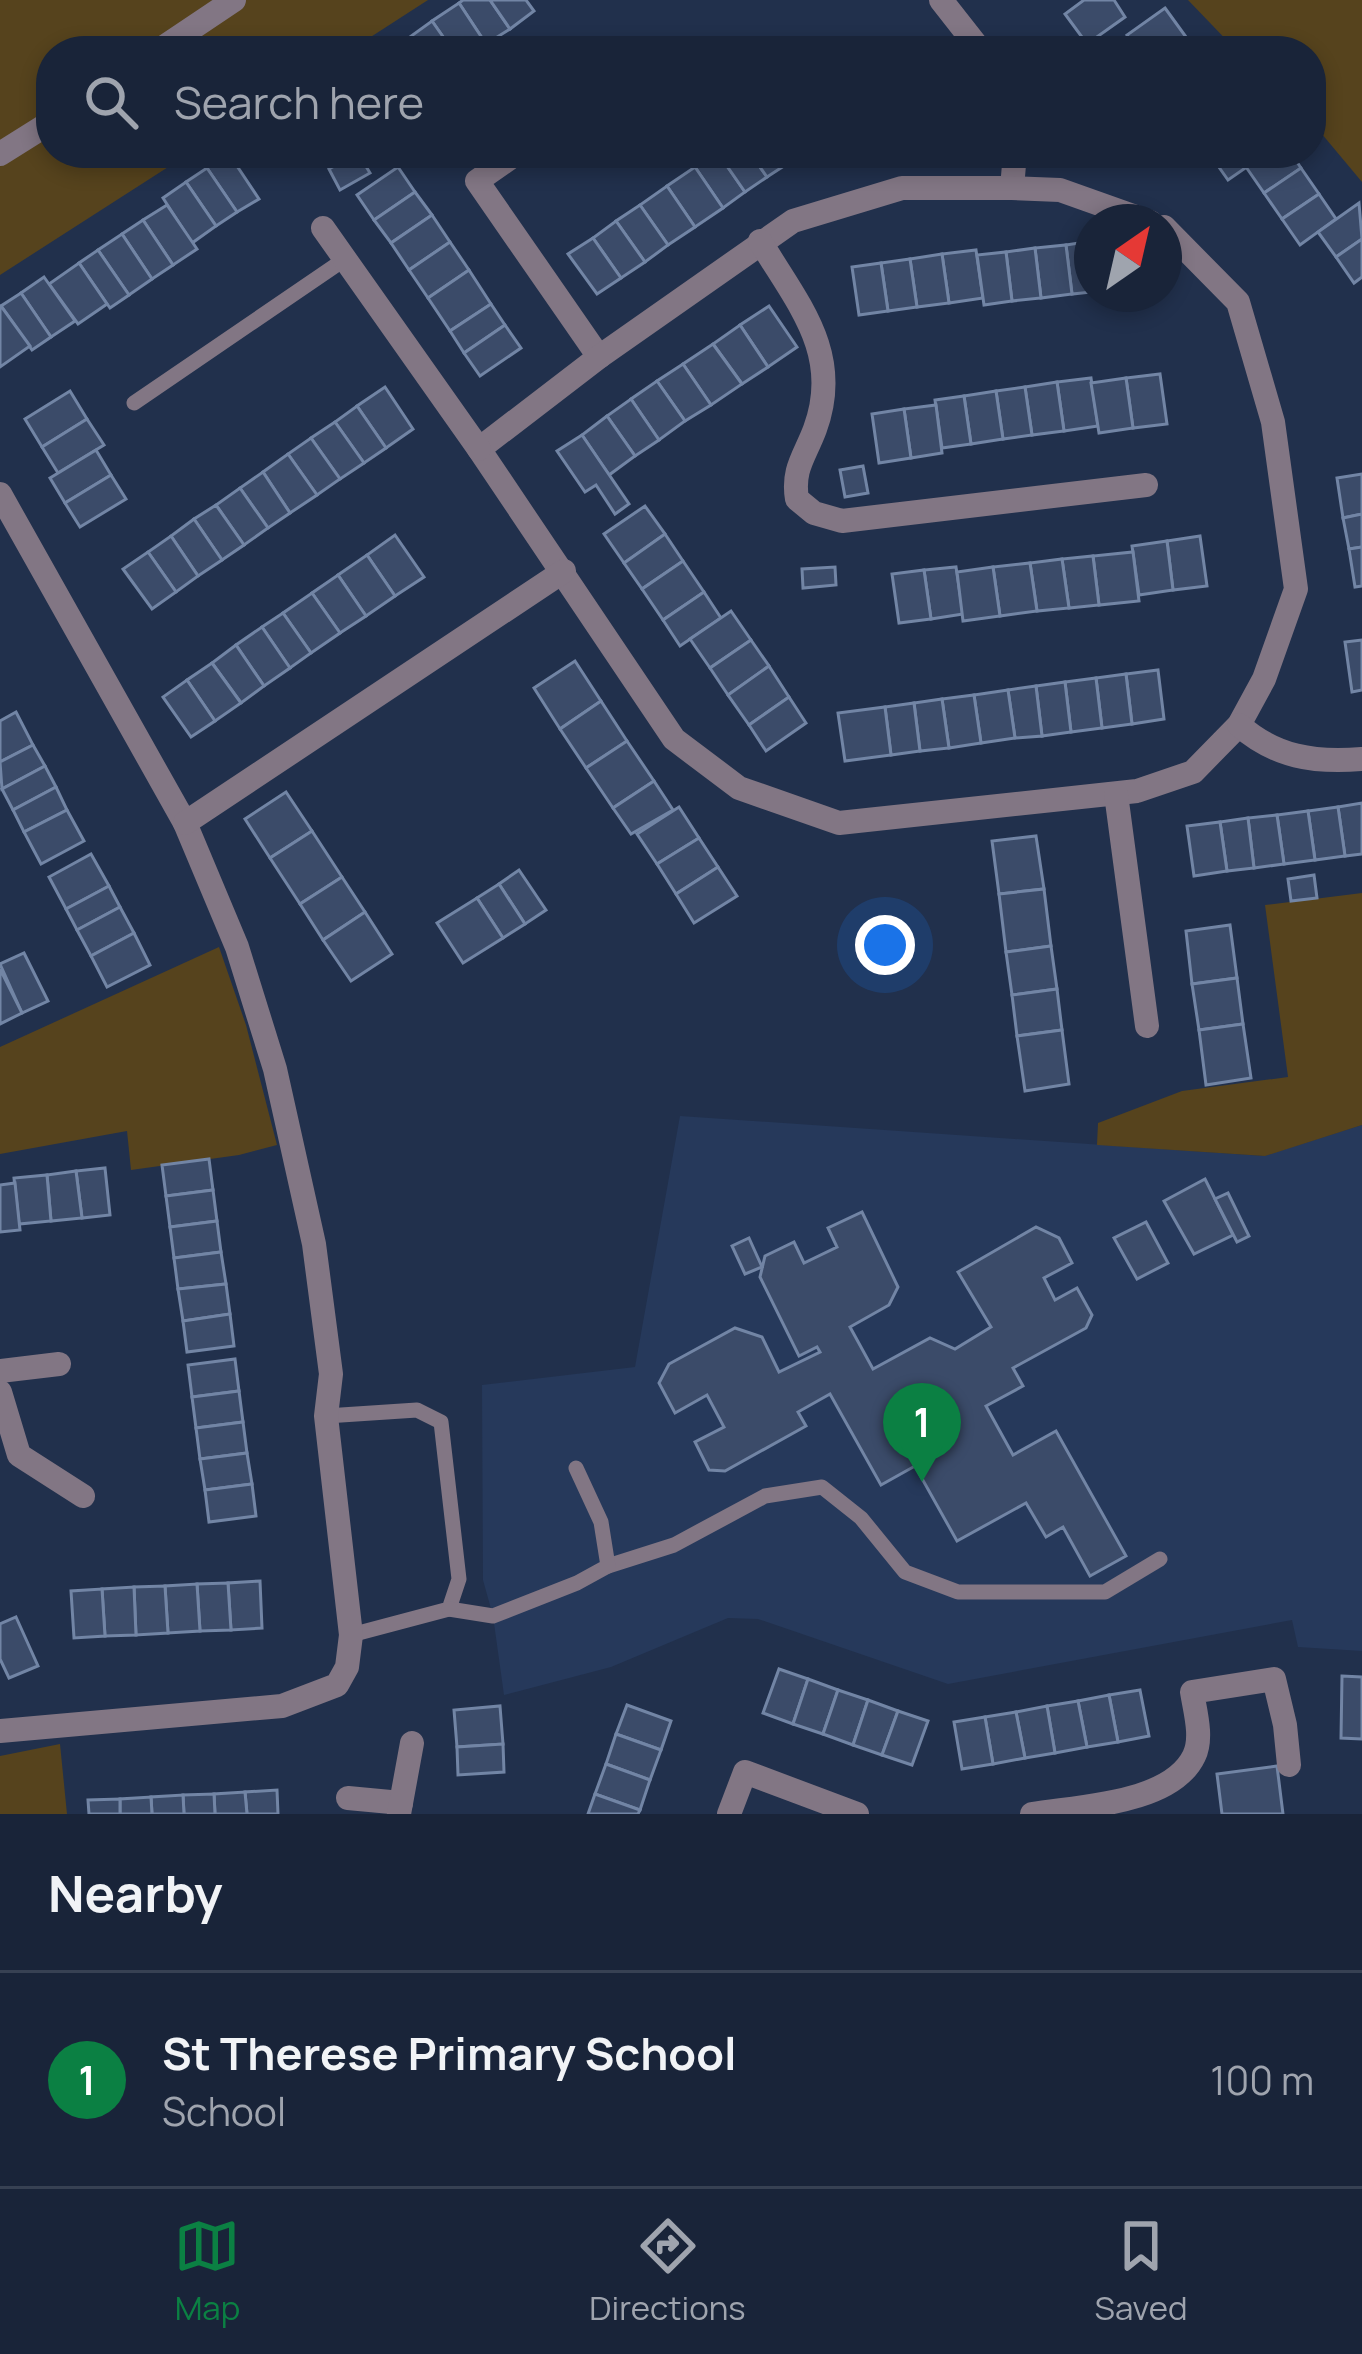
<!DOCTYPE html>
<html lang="en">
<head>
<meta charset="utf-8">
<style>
  :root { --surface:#192439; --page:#222c41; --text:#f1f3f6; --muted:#9fa4ae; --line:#374153; --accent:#0b8043 }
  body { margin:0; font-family:Manrope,sans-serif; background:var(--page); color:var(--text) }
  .compass { position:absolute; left:1074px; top:204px; width:108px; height:108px; border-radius:50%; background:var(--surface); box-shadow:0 6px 18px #0003; rotate:34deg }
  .you { position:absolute; left:885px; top:945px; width:42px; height:42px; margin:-30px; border:9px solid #fff; border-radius:50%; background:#1a73e8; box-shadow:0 0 0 18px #1a73e833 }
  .badge { display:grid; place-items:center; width:78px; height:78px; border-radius:50%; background:var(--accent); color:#fff; font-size:39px; font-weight:700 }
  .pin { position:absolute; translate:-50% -99px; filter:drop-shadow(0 3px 6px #0008) }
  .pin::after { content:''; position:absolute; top:63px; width:42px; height:36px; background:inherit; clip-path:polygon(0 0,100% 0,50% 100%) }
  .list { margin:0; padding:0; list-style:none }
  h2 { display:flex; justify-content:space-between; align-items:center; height:156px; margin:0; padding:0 48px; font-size:51px }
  h2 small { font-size:39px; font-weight:400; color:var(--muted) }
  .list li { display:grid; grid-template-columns:78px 1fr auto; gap:36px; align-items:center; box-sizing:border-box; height:216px; padding:0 48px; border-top:3px solid var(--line) }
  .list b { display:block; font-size:45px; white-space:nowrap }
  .list p { margin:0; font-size:39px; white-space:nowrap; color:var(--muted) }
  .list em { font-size:39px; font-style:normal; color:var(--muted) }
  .icon { flex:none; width:66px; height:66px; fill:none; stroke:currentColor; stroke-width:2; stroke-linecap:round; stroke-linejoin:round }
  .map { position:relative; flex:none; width:1362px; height:1814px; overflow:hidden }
  .search { position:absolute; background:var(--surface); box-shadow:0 6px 18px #0003; left:36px; right:36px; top:36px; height:132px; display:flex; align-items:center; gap:30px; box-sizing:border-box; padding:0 42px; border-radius:48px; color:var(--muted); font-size:45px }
  .sheet { height:372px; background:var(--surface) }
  nav { display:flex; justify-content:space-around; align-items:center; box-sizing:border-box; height:168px; border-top:3px solid var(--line); background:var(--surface); font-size:33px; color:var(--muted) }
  nav a { display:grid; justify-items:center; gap:6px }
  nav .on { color:var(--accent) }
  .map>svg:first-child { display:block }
  .built { fill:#26395b }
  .green { fill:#56431d }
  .building { fill:#3b4b69; stroke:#7285a5; stroke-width:3 }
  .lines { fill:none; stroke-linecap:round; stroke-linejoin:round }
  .lane { stroke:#827684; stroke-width:15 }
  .street { stroke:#827684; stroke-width:24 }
</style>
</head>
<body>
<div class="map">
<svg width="1362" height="1814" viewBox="0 0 1362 1814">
  <rect width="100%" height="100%" fill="#21304c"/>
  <!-- built -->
  <path class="built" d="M680,1116L1264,1156L1362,1125V1651L1298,1647L1292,1620L948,1684L758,1619L728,1618L611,1667L504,1695L493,1616L483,1580L482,1385L635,1367Z"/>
  <!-- green -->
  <g class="green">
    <path d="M0,0H428L349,51H51V153H190L0,275Z"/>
    <path d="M1188,0H1362V182L1311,121V51H1237Z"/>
    <path d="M1362,893V1125L1265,1156L1097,1145L1098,1123L1182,1091L1288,1077L1265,905Z"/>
    <path d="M219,947L246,1025L277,1145L239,1155L131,1170L127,1131L0,1154V1047Z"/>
    <path d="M60,1744L67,1814H0V1756Z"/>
  </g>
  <!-- building -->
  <g class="building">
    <path d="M463,0H490L510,29L486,44L459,3Z"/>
    <path d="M490,0H526L534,11L510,29Z"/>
    <path d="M1084,0H1114L1125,17L1087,44L1065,14Z"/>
    <path d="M459,3L486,44L477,51H453L432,21Z"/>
    <path d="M1165,8L1186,37L1166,51H1138L1127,35Z"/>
    <path d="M432,21L453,51H415L407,39Z"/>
    <path d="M358,153L370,173L340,190L329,169Z"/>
    <path d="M718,153L745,192L723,208L695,167Z"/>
    <path d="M718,153H750L767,177L745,192Z"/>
    <path d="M750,153H784L790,162L767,177Z"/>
    <path d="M1209,153H1267L1228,180Z"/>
    <path d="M1267,153H1291L1301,168L1264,193L1246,167Z"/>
    <path d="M229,154L259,199L237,212L207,168Z"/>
    <path d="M398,167L415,192L374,220L357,195Z"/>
    <path d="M695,167L723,208L695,227L667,186Z"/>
    <path d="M207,168L237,212L216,226L186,182Z"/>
    <path d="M1301,168L1319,194L1282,219L1264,193Z"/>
    <path d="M186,182L216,226L192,243L163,198Z"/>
    <path d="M667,186L695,227L668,245L640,205Z"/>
    <path d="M415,192L432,215L391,243L374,220Z"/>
    <path d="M1319,194L1336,219L1300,245L1282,219Z"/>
    <path d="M1359,203L1362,239L1336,257L1318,232Z"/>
    <path d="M167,205L197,249L173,265L143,220Z"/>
    <path d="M640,205L668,245L645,262L616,221Z"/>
    <path d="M432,215L450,242L409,270L391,243Z"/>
    <path d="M143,220L173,265L152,279L122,234Z"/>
    <path d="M616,221L645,262L621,278L593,238Z"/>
    <path d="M122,234L152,279L129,295L98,250Z"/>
    <path d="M593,238L621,278L597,294L568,254Z"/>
    <path d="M1362,239V277L1354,283L1336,257Z"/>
    <path d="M1092,241V292L1072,294L1066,245Z"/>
    <path d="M450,242L469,270L428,298L409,270Z"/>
    <path d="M1066,245L1072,294L1041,298L1035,248Z"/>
    <path d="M1035,248L1041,298L1012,301L1006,252Z"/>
    <path d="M98,250L129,295L110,308L79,263Z"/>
    <path d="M976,250L983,298L949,303L942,254Z"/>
    <path d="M1006,252L1012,301L984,305L977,255Z"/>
    <path d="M942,254L949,303L917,307L910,259Z"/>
    <path d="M910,259L917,307L888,311L881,263Z"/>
    <path d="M79,263L107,304L78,324L49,284Z"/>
    <path d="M881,263L888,311L859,315L852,267Z"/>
    <path d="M469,270L491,304L450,331L428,298Z"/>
    <path d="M44,277L75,321L51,337L21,293Z"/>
    <path d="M21,293L51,337L32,350L1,306Z"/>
    <path d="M491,304L505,325L464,353L450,331Z"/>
    <path d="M1,306L30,346L0,367V307Z"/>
    <path d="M769,306L797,347L768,367L740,325Z"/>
    <path d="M505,325L521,348L480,376L464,353Z"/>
    <path d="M740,325L768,367L742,384L713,344Z"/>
    <path d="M713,344L742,384L711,405L683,364Z"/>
    <path d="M683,364L711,405L685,421L657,381Z"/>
    <path d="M1160,374L1167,424L1133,428L1126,378Z"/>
    <path d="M1091,378L1098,426L1064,431L1057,382Z"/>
    <path d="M1126,378L1133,428L1099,433L1091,383Z"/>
    <path d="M657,381L685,421L659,440L631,399Z"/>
    <path d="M1057,382L1064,431L1032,435L1025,387Z"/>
    <path d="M385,387L413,429L386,448L357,406Z"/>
    <path d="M1025,387L1032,435L1003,439L996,391Z"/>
    <path d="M70,391L87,419L42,447L25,419Z"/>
    <path d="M996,391L1003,439L971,444L964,396Z"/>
    <path d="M964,396L971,444L942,448L935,400Z"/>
    <path d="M631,399L659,440L635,456L607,416Z"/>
    <path d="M936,405L942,453L911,458L904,409Z"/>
    <path d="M357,406L386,448L364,463L335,422Z"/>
    <path d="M904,409L911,458L879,463L872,414Z"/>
    <path d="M607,416L635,456L609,475L582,435Z"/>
    <path d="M87,419L104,445L58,473L42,447Z"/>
    <path d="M335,422L364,463L340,479L311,438Z"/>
    <path d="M582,435L629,504L615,514L596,485L585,492L557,451Z"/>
    <path d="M311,438L340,479L317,495L288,454Z"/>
    <path d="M96,450L111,475L65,503L50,478Z"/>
    <path d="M288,454L317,495L290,513L263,472Z"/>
    <path d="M863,466L868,493L845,497L840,470Z"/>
    <path d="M263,472L290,513L268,528L240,488Z"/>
    <path d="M1362,474V514L1343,518L1337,478Z"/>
    <path d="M111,475L126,499L80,527L65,503Z"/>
    <path d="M240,488L268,528L244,545L216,505Z"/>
    <path d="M216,505L244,545L222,560L194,519Z"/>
    <path d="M645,506L665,534L624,563L604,534Z"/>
    <path d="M1362,514V547L1349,549L1343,518Z"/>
    <path d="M194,519L222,560L198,576L171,536Z"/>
    <path d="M665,534L683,561L642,589L624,563Z"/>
    <path d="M395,535L424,577L395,596L367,555Z"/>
    <path d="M171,536L198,576L176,592L148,552Z"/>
    <path d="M1200,536L1207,586L1173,590L1167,541Z"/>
    <path d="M1167,541L1173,590L1139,595L1132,546Z"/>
    <path d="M1362,547V586L1355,587L1349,549Z"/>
    <path d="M148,552L176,592L152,609L123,569Z"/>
    <path d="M1133,552L1139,601L1099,605L1093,556Z"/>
    <path d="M367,555L395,596L366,616L338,575Z"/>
    <path d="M1093,556L1099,605L1069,608L1062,559Z"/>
    <path d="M1062,559L1069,608L1037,611L1030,563Z"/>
    <path d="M683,561L704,592L663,620L642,589Z"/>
    <path d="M1030,563L1037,611L1000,616L993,567Z"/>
    <path d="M835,567L836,585L803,588L802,569Z"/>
    <path d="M956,567L963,614L931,619L924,570Z"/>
    <path d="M993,567L1000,616L963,621L957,572Z"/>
    <path d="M924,570L931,619L899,623L892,574Z"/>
    <path d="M338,575L366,616L340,633L312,593Z"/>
    <path d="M704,592L721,618L680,646L663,620Z"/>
    <path d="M312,593L340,633L311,653L283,613Z"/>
    <path d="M731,611L751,640L710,668L690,639Z"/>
    <path d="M283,613L311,653L290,668L262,627Z"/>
    <path d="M262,627L290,668L264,686L236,645Z"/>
    <path d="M751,640L769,666L728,695L710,668Z"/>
    <path d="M1362,640V690L1352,692L1345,642Z"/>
    <path d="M236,645L264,686L241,703L212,663Z"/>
    <path d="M575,661L601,701L560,729L534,688Z"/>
    <path d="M212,663L241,703L215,721L187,680Z"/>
    <path d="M769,666L789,697L749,725L728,695Z"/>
    <path d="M1158,670L1164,719L1132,724L1126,674Z"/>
    <path d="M1126,674L1132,724L1102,728L1096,678Z"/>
    <path d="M1096,678L1102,728L1071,732L1065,682Z"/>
    <path d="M187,680L215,721L191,737L163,697Z"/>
    <path d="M1065,682L1071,732L1042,736L1036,686Z"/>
    <path d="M1036,686L1042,736L1015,738L1008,690Z"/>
    <path d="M1008,690L1015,738L981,743L974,695Z"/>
    <path d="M974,695L981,743L949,748L942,699Z"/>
    <path d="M789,697L806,723L766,751L749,725Z"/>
    <path d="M942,699L949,748L920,751L914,703Z"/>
    <path d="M601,701L627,741L586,768L560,729Z"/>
    <path d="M914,703L920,751L891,755L885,707Z"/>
    <path d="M885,707L891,755L845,761L838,713Z"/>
    <path d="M16,712L33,745L0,762V721Z"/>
    <path d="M627,741L654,781L613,808L586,768Z"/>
    <path d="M33,745L45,766L2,789L0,762Z"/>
    <path d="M45,766L56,787L13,810L2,789Z"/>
    <path d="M654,781L673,810L631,834L613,808Z"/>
    <path d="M56,787L67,810L24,832L13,810Z"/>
    <path d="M286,792L312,831L270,858L245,819Z"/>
    <path d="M1362,803V854L1345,856L1338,807Z"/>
    <path d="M679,807L699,838L657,864L637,834Z"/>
    <path d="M1338,807L1345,856L1315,860L1308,811Z"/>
    <path d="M67,810L84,841L41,864L24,832Z"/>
    <path d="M1308,811L1315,860L1284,864L1277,815Z"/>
    <path d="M1277,815L1284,864L1254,868L1248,818Z"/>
    <path d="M1248,818L1254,868L1227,871L1220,822Z"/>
    <path d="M1220,822L1227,871L1194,876L1187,826Z"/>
    <path d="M312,831L342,877L300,904L270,858Z"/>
    <path d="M1036,836L1044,889L999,894L992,841Z"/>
    <path d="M699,838L718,867L676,894L657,864Z"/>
    <path d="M91,854L109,886L66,909L49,877Z"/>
    <path d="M718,867L737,896L694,923L676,894Z"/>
    <path d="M519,870L546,910L525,924L499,884Z"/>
    <path d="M1314,875L1317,898L1291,901L1288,879Z"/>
    <path d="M342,877L365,912L323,940L300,904Z"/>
    <path d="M499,884L525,924L503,938L477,898Z"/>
    <path d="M109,886L120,907L77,930L66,909Z"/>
    <path d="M1044,889L1051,946L1006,952L999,894Z"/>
    <path d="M477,898L503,938L463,963L437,923Z"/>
    <path d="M120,907L134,933L91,956L77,930Z"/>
    <path d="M365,912L392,954L351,981L323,940Z"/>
    <path d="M1230,925L1237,978L1192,984L1186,931Z"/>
    <path d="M134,933L150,965L107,987L91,956Z"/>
    <path d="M1051,946L1057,989L1012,995L1006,952Z"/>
    <path d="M24,953L48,1001L22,1013L0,964Z"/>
    <path d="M0,969L22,1013L0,1024Z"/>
    <path d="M1237,978L1243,1024L1199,1030L1192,984Z"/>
    <path d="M1057,989L1062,1030L1017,1036L1012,995Z"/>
    <path d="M1243,1024L1251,1078L1206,1085L1199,1030Z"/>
    <path d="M1062,1030L1069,1084L1025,1091L1017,1036Z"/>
    <path d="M209,1159L213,1190L166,1196L162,1165Z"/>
    <path d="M105,1168L110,1215L82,1218L76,1171Z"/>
    <path d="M76,1171L82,1218L51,1221L47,1175Z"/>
    <path d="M47,1175L51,1221L19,1224L14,1178Z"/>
    <path d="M1205,1179L1233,1235L1194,1254L1164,1201Z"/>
    <path d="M15,1183L20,1230L0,1232V1185Z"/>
    <path d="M213,1190L217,1221L170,1227L166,1196Z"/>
    <path d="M1228,1193L1249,1236L1237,1242L1215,1199Z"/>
    <path d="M862,1212L898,1287L889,1305L850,1327L873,1369L930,1338L955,1349L991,1327L958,1272L1036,1227L1059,1238L1072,1263L1044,1278L1055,1300L1077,1288L1092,1315L1086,1328L1013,1368L1023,1386L986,1406L1013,1455L1056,1431L1126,1556L1090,1576L1063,1527L1046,1537L1026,1503L957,1541L915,1466L881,1485L830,1394L798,1412L806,1426L725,1471L709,1470L695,1442L724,1427L707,1395L675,1413L659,1383L669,1364L735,1328L762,1337L779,1372L820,1352L817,1347L799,1356L760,1277L765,1256L794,1242L804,1263L837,1247L828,1228Z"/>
    <path d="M217,1221L221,1252L174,1258L170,1227Z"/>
    <path d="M1146,1222L1168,1263L1137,1279L1114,1238Z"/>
    <path d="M749,1238L762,1267L745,1274L732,1246Z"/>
    <path d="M221,1252L226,1284L178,1289L174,1258Z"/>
    <path d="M226,1284L230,1314L183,1321L178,1289Z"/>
    <path d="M230,1314L234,1346L187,1352L183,1321Z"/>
    <path d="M235,1359L239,1391L192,1397L188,1365Z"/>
    <path d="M239,1391L243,1422L196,1428L192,1397Z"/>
    <path d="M243,1422L247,1453L200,1459L196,1428Z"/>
    <path d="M247,1453L252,1484L205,1490L200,1459Z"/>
    <path d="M252,1484L256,1516L209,1522L205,1490Z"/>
    <path d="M260,1581L262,1628L231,1630L228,1583Z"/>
    <path d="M228,1583L231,1630L200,1631L197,1584Z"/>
    <path d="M197,1584L200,1631L168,1633L165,1586Z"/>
    <path d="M165,1586L168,1633L136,1635L134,1587Z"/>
    <path d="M134,1587L136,1635L105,1636L102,1589Z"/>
    <path d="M102,1589L105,1636L74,1638L71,1591Z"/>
    <path d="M16,1617L38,1666L9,1678L0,1659V1624Z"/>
    <path d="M779,1669L808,1679L793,1724L763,1713Z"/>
    <path d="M1342,1676L1362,1677V1739L1341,1738Z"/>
    <path d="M808,1679L838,1690L823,1734L793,1724Z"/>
    <path d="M838,1690L868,1700L853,1745L823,1734Z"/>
    <path d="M1140,1690L1149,1736L1118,1742L1109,1695Z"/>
    <path d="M1109,1695L1118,1742L1087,1747L1078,1701Z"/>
    <path d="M868,1700L898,1711L882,1755L853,1745Z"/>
    <path d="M1078,1701L1087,1747L1055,1753L1047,1706Z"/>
    <path d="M627,1705L671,1721L661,1750L616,1734Z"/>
    <path d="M500,1706L503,1744L457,1747L454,1710Z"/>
    <path d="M1047,1706L1055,1753L1025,1758L1016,1712Z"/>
    <path d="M898,1711L928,1721L912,1765L882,1755Z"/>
    <path d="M1016,1712L1025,1758L993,1764L985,1717Z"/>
    <path d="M985,1717L993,1764L962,1769L954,1722Z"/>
    <path d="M616,1734L661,1750L650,1780L606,1764Z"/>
    <path d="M503,1744L504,1772L458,1775L457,1747Z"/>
    <path d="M606,1764L650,1780L640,1810L595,1794Z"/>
    <path d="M1277,1766L1283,1814H1222L1217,1774Z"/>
    <path d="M277,1790L278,1814H247L245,1792Z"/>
    <path d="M245,1792L247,1814H215L214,1794Z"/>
    <path d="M214,1794L215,1814H184L183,1795Z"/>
    <path d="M595,1794L640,1810L638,1814H588Z"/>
    <path d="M183,1795L184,1814H152L151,1797Z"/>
    <path d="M151,1797L152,1814H120V1799Z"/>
    <path d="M120,1799V1814H89L88,1800Z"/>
  </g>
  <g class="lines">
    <!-- lane -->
    <g class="lane">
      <path d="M134,403L345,259"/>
      <path d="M326,1416L417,1410L441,1422L459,1579L449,1609L351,1635"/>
      <path d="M608,1566L674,1545L765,1496L822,1487L861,1518L905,1572L958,1592H1105L1160,1559"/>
      <path d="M449,1609L493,1616L577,1583L608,1566L601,1522L576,1468"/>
    </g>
    <!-- street -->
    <g class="street">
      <path d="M941,0L981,51"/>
      <path d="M158,51L234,0"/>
      <path d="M517,153L477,181L599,357"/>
      <path d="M0,154L51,122"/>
      <path d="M1012,188L1015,153"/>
      <path d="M1150,222L1060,190L1012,188H902L793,221L599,357L479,449L674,739L739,788L839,823L1137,791L1193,772L1239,725L1264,679L1296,589L1273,422L1238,302L1164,227"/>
      <path d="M323,228L479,449"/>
      <path d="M760,241C797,303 843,353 815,429C805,456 792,469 797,499L814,513L842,521L1146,485"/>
      <path d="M0,494L185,823L237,947L275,1069L314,1244L331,1374L326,1416L351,1635L347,1667L337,1685L282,1706L0,1731"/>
      <path d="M1239,725C1275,757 1314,763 1362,759"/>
      <path d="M1116,794L1147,1026"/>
      <path d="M185,823L564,571"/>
      <path d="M0,1371L59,1364"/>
      <path d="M0,1392L19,1455L83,1496"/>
      <path d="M348,1798L401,1803"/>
      <path d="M399,1814L412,1743"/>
      <path d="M729,1814L745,1772L857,1814"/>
      <path d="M1032,1814C1080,1806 1171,1804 1194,1756C1203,1738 1195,1711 1192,1692L1274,1679L1285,1725L1289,1765"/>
    </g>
  </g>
</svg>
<svg class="compass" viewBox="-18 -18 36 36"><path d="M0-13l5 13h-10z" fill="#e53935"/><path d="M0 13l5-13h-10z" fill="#9fa4ae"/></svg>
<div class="you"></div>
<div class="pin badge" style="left:922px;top:1482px">1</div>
<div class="search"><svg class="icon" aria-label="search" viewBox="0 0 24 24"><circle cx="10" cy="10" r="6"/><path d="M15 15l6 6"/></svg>Search here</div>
</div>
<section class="sheet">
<h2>Nearby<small></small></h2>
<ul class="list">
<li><span class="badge">1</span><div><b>St Therese Primary School</b><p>School</p></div><em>100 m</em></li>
</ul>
</section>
<nav>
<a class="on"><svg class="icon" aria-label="map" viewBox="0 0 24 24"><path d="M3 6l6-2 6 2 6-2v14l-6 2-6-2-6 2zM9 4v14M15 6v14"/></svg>Map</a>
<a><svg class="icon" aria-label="directions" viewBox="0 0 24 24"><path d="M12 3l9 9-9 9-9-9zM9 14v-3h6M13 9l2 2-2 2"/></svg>Directions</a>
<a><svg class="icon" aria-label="saved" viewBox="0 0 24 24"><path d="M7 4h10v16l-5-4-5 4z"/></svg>Saved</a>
</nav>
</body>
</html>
